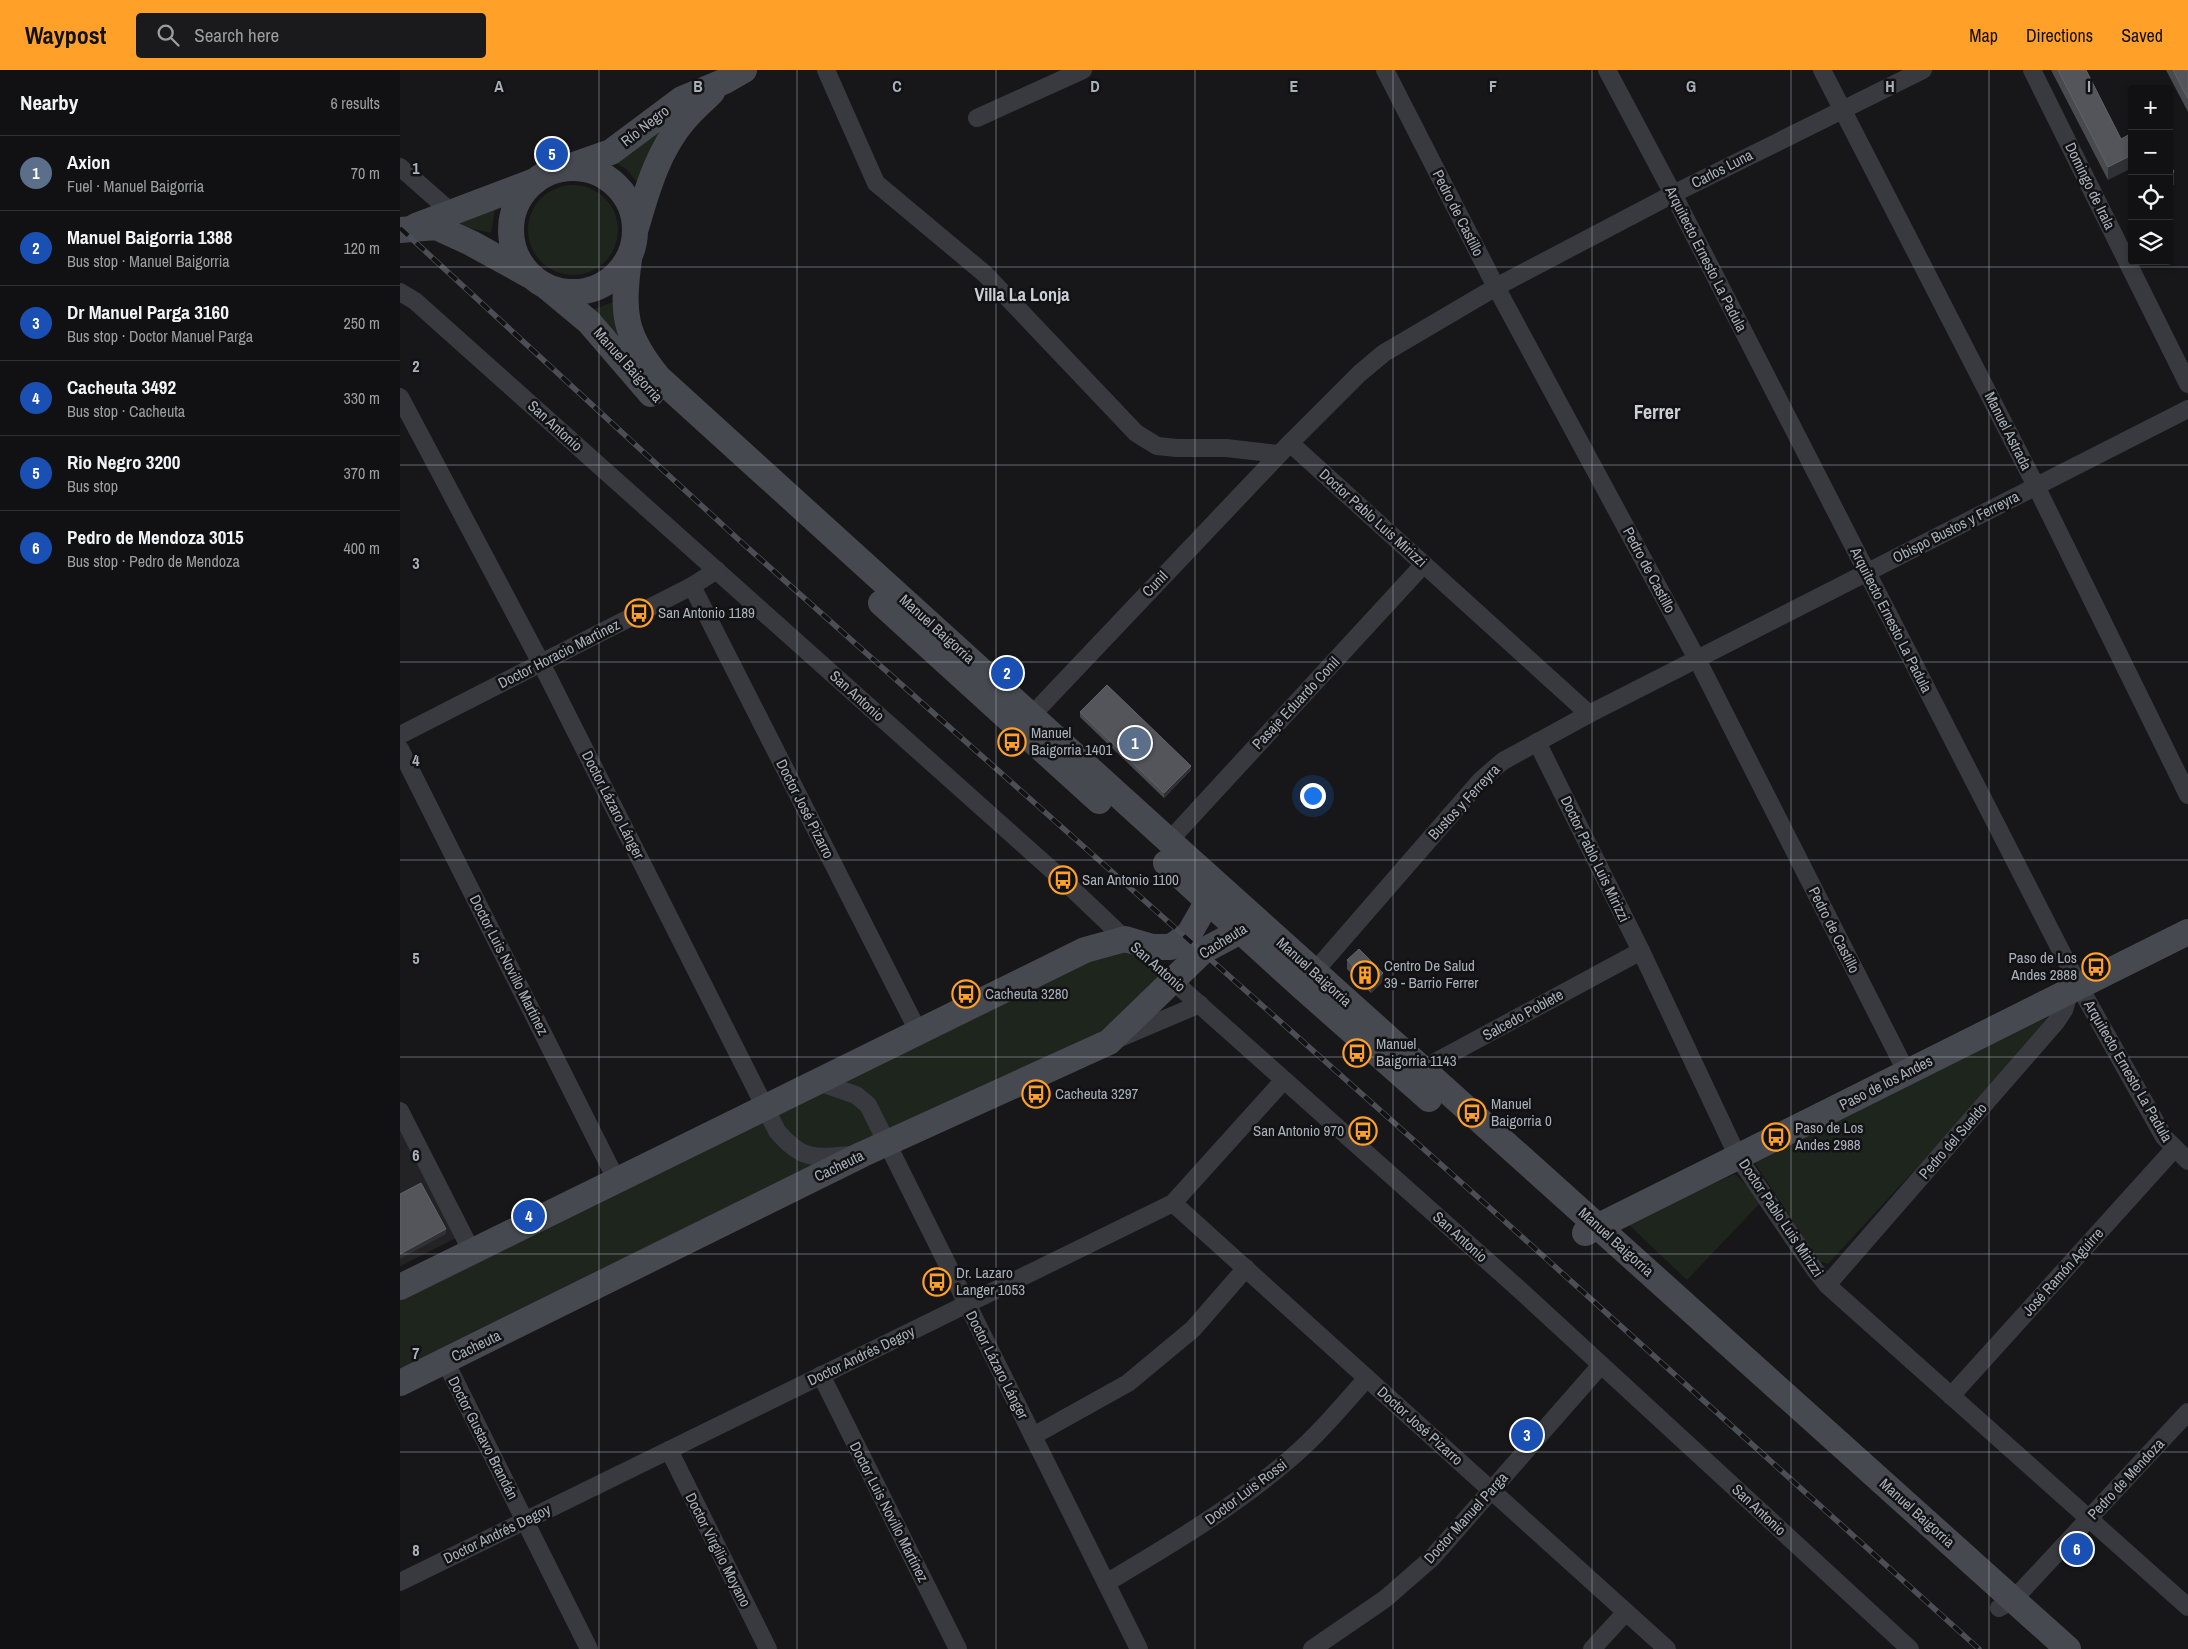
<!DOCTYPE html>
<html lang="en">
<head>
<meta charset="utf-8">
<style>
  :root { --surface:#111113; --page:#1a1a1c; --text:#f1f3f6; --muted:#9c9da0; --line:#303133; --accent:#ffa029 }
  body { margin:0; font-family:"Archivo Narrow",sans-serif; background:var(--page); color:var(--text) }
  .controls { position:absolute; right:15px; top:15px; display:grid; overflow:hidden; border-radius:5px; box-shadow:0 2px 8px #0003 }
  .controls button { width:45px; height:45px; display:grid; place-items:center; padding:0; border:0; border-bottom:1px solid var(--line); background:var(--surface); color:var(--text); font:25px sans-serif }
  .you { position:absolute; left:912px; top:725px; width:18px; height:18px; margin:-12px; border:4px solid #fff; border-radius:50%; background:#1a73e8; box-shadow:0 0 0 8px #1a73e833 }
  .badge { display:grid; place-items:center; width:32px; height:32px; border-radius:50%; background:var(--accent); color:#fff; font-size:16px; font-weight:700 }
  .pin { position:absolute; translate:-50% -50%; border:2px solid #fff; box-shadow:0 1px 5px #0006 }
  .list { margin:0; padding:0; list-style:none }
  h2 { display:flex; justify-content:space-between; align-items:center; height:65px; margin:0; padding:0 20px; font-size:21px }
  h2 small { font-size:16px; font-weight:400; color:var(--muted) }
  .list li { display:grid; grid-template-columns:32px 1fr auto; gap:15px; align-items:center; box-sizing:border-box; height:75px; padding:0 20px; border-top:1px solid var(--line) }
  .list b { display:block; font-size:19px; white-space:nowrap }
  .list p { margin:0; font-size:16px; white-space:nowrap; color:var(--muted) }
  .list em { font-size:16px; font-style:normal; color:var(--muted) }
  .icon { flex:none; width:28px; height:28px; fill:none; stroke:currentColor; stroke-width:2; stroke-linecap:round; stroke-linejoin:round }
  .map { position:relative; flex:none; width:1788px; height:1579px; overflow:hidden }
  header { display:flex; align-items:center; gap:30px; box-sizing:border-box; height:70px; padding:0 25px; background:var(--accent); color:#111 }
  header strong { font-size:24px }
  nav { display:flex; gap:28px; margin-inline-start:auto; font-size:18px }
  .search { width:350px; height:45px; background:var(--page); display:flex; align-items:center; gap:12px; box-sizing:border-box; padding:0 18px; border-radius:5px; color:var(--muted); font-size:19px }
  main { display:flex }
  aside { flex:1; background:var(--surface) }
  .map>svg:first-child { display:block }
  .built { fill:#232326 }
  .green { fill:#1d251d }
  .lines { fill:none; stroke-linecap:round; stroke-linejoin:round }
  .street { stroke:#383a3f; stroke-width:18 }
  .secondary { stroke:#46494f; stroke-width:26 }
  .rail-casing { stroke:#4b4e54; stroke-width:5.5 }
  .rail { stroke:#121214; stroke-width:4; stroke-dasharray:11; stroke-linecap:butt }
  .wall { fill:#484a4e }
  .shaded-wall { fill:#303134 }
  .building { fill:#53555a; stroke:#606369 }
  .grid { fill:none; stroke:#a8b0ba; stroke-width:1; stroke-opacity:0.55 }
  .labels { text-anchor:middle; stroke-width:5; stroke-linejoin:round; paint-order:stroke }
  .street-label { font-size:15px; fill:#a8b0ba; stroke:#121214 }
  .poi-label { font-size:15px; fill:#a8b0ba; stroke:#121214; text-anchor:start }
  .quarter-label { font-size:18px; font-weight:bold; fill:#caced6; stroke:#121214 }
  .district-label { font-size:20px; font-weight:bold; fill:#caced6; stroke:#121214 }
  .grid-label { font-size:16px; text-anchor:middle; font-weight:bold; fill:#a8b0ba; stroke:#121214; stroke-width:5; stroke-linejoin:round; paint-order:stroke }
</style>
</head>
<body>
<header>
<strong>Waypost</strong>
<div class="search"><svg class="icon" aria-label="search" viewBox="0 0 24 24"><circle cx="10" cy="10" r="6"/><path d="M15 15l6 6"/></svg>Search here</div>
<nav><a>Map</a><a>Directions</a><a>Saved</a></nav>
</header>
<main>
<aside>
<h2>Nearby<small>6 results</small></h2>
<ul class="list">
<li><span class="badge" style="background:#5c6f8a">1</span><div><b>Axion</b><p>Fuel · Manuel Baigorria</p></div><em>70 m</em></li>
<li><span class="badge" style="background:#1a4fb4">2</span><div><b>Manuel Baigorria 1388</b><p>Bus stop · Manuel Baigorria</p></div><em>120 m</em></li>
<li><span class="badge" style="background:#1a4fb4">3</span><div><b>Dr Manuel Parga 3160</b><p>Bus stop · Doctor Manuel Parga</p></div><em>250 m</em></li>
<li><span class="badge" style="background:#1a4fb4">4</span><div><b>Cacheuta 3492</b><p>Bus stop · Cacheuta</p></div><em>330 m</em></li>
<li><span class="badge" style="background:#1a4fb4">5</span><div><b>Rio Negro 3200</b><p>Bus stop</p></div><em>370 m</em></li>
<li><span class="badge" style="background:#1a4fb4">6</span><div><b>Pedro de Mendoza 3015</b><p>Bus stop · Pedro de Mendoza</p></div><em>400 m</em></li>
</ul>
</aside>
<div class="map">
<svg width="1788" height="1579" viewBox="0 0 1788 1579">
  <rect width="100%" height="100%" fill="#171719"/>
  <!-- built -->
  <path class="built" d="M0,1058L56,1168L0,1196Z"/>
  <!-- green -->
  <g class="green">
    <path d="M274,45L237,112L226,99L213,91Z"/>
    <circle cx="173" cy="160" r="45"/>
    <path d="M95,140L91,163L43,152Z"/>
    <path d="M213,232L223,276L192,240Z"/>
    <path d="M725,869L773,911L724,960L0,1313V1217Z"/>
    <path d="M1648,947L1552,1059L1428,1194L1419,1191L1355,1093L1510,1014Z"/>
    <path d="M1335,1104L1362,1131L1287,1210L1227,1153Z"/>
  </g>
  <g class="lines">
    <!-- street -->
    <g class="street">
      <path d="M426,0L476,113L585,204L736,363L757,376L777,378H826L879,384"/>
      <path d="M985,0L1096,217L1297,589L1507,1003"/>
      <path d="M1207,0L1273,124L1679,916L1764,1067L1788,1091"/>
      <path d="M1422,0L1636,416L1788,725"/>
      <path d="M1632,0L1788,314"/>
      <path d="M577,48L683,0"/>
      <path d="M0,97L51,142"/>
      <path d="M0,222L15,231L663,810L725,869"/>
      <path d="M0,327L141,593L377,1061C402,1091 415,1088 451,1085"/>
      <path d="M890,373L1189,644"/>
      <path d="M292,516L518,961"/>
      <path d="M632,645L890,373L960,303L984,283L1096,217L1273,124L1523,0"/>
      <path d="M0,665L292,516L317,500"/>
      <path d="M1137,672L1241,881L1338,1087L1415,1200L1427,1215L1788,1537"/>
      <path d="M0,679L217,1111"/>
      <path d="M769,771L1024,494"/>
      <path d="M908,909L1081,710L1103,691L1189,644L1788,339"/>
      <path d="M773,911L1120,1220L1510,1579"/>
      <path d="M720,968L800,934"/>
      <path d="M1015,1003L1241,881"/>
      <path d="M418,1012L456,1025L468,1035L739,1579"/>
      <path d="M0,1041L72,1182"/>
      <path d="M773,1133L1267,1579"/>
      <path d="M1427,1215L1656,952L1664,940L1670,921"/>
      <path d="M45,1291L189,1579"/>
      <path d="M421,1305L558,1579"/>
      <path d="M1551,1326L1774,1079"/>
      <path d="M633,1366L728,1313L793,1259L846,1198"/>
      <path d="M269,1380L368,1579"/>
      <path d="M0,1512L773,1133L884,1010"/>
      <path d="M706,1513C770,1475 834,1437 891,1388C919,1364 943,1335 967,1308"/>
      <path d="M1599,1538L1613,1530L1788,1342"/>
      <path d="M912,1579L985,1529L1032,1488L1201,1295"/>
      <path d="M1192,1579L1226,1542"/>
    </g>
    <!-- secondary -->
    <g class="secondary">
      <path d="M168,97L211,82L282,29L325,11L344,0"/>
      <circle cx="173" cy="160" r="62"/>
      <path d="M16,156L135,111"/>
      <path d="M236,158C247,120 258,80 285,49C293,40 303,31 312,22"/>
      <path d="M0,160L36,157L71,173L129,205"/>
      <path d="M229,189C222,243 223,264 259,308L769,771L1668,1579"/>
      <path d="M147,217L189,252L251,324"/>
      <path d="M481,533L699,731"/>
      <path d="M766,793L902,917L1029,1029"/>
      <path d="M1185,1163L1788,862"/>
      <path d="M0,1217L685,880L725,869L752,877H771L789,864L808,831L820,819"/>
      <path d="M0,1313L463,1084L709,972L803,881L848,857L853,851"/>
    </g>
    <!-- rail casing -->
    <g class="rail-casing">
      <path id="rail" d="M0,158L339,470L1090,1138L1579,1579"/>
    </g>
    <!-- rail -->
    <use href="#rail" class="rail"/>
  </g>
  <!-- wall -->
  <g class="wall">
    <path d="M1651,0H1686L1721,69L1708,110Z"/>
    <path d="M1766,0H1788V42Z"/>
    <path d="M680,642L791,700L764,728L680,647Z"/>
    <path d="M947,890L983,911L971,923L947,899Z"/>
  </g>
  <!-- shaded-wall -->
  <g class="shaded-wall">
    <path d="M1732,85V98L1708,110V97Z"/>
    <path d="M1774,102V115L1769,117V104Z"/>
    <path d="M791,696V700L764,728V723Z"/>
    <path d="M983,903V911L971,923V914Z"/>
    <path d="M46,1159V1164L0,1189V1184Z"/>
  </g>
  <!-- building -->
  <g class="building">
    <path d="M1658,0H1686L1721,69L1732,63V85L1708,97Z"/>
    <path d="M1773,0H1788V29Z"/>
    <path d="M1769,92L1774,102L1769,104Z"/>
    <path d="M707,615L791,696L764,723L680,642Z"/>
    <path d="M959,879L983,903L971,914L947,890Z"/>
    <path d="M21,1113L46,1159L0,1184V1124Z"/>
  </g>
  <!-- grid -->
  <path class="grid" d="M199,0V1579M397,0V1579M596,0V1579M795,0V1579M993,0V1579M1192,0V1579M1391,0V1579M1589,0V1579M0,197H1788M0,395H1788M0,592H1788M0,790H1788M0,987H1788M0,1184H1788M0,1382H1788"/>
  <!-- icons -->
  <defs>
    <g id="bus-ring" transform="scale(1.4375)"><circle r="9.5" fill="#121214" stroke="#ffa029" stroke-width="1.5"/><path d="M-5-6H5V4H4V6H2V4H-2V6H-4V4H-5ZM-3.5-4V0h7V-4ZM-3.5 1.2v1.5H-2V1.2ZM2 1.2v1.5H3.5V1.2Z" fill="#ffa029"/></g>
    <g id="building-ring" transform="scale(1.4375)"><circle r="9.5" fill="#121214" stroke="#ffa029" stroke-width="1.5"/><path d="M-4-6H4V6H1V3H-1V6H-4ZM-2.5-4.3h1.7v1.8h-1.7ZM.8-4.3h1.7v1.8H.8ZM-2.5-1h1.7V.8h-1.7ZM.8-1h1.7V.8H.8Z" fill="#ffa029"/></g>
  </defs>
  <g fill-rule="evenodd">
    <use href="#bus-ring" x="239" y="543"/>
    <use href="#bus-ring" x="612" y="672"/>
    <use href="#bus-ring" x="663" y="810"/>
    <use href="#bus-ring" x="1696" y="897"/>
    <use href="#building-ring" x="965" y="905"/>
    <use href="#bus-ring" x="566" y="924"/>
    <use href="#bus-ring" x="957" y="983"/>
    <use href="#bus-ring" x="636" y="1024"/>
    <use href="#bus-ring" x="1072" y="1043"/>
    <use href="#bus-ring" x="963" y="1061"/>
    <use href="#bus-ring" x="1376" y="1067"/>
    <use href="#bus-ring" x="537" y="1212"/>
  </g>
  <g class="labels">
    <!-- street labels -->
    <g class="street-label">
      <text transform="translate(245 56) rotate(-38)" y="5">Río Negro</text>
      <text transform="translate(1322 99) rotate(-27)" y="5">Carlos Luna</text>
      <text transform="translate(1690 116) rotate(64)" y="5">Domingo de Irala</text>
      <text transform="translate(1058 143) rotate(63)" y="5">Pedro de Castillo</text>
      <text transform="translate(1306 189) rotate(63)" y="5">Arquitecto Ernesto La Padula</text>
      <text transform="translate(228 295) rotate(48)" y="5">Manuel Baigorria</text>
      <text transform="translate(155 356) rotate(42)" y="5">San Antonio</text>
      <text transform="translate(1608 361) rotate(63)" y="5">Manuel Astrada</text>
      <text transform="translate(973 448) rotate(42)" y="5">Doctor Pablo Luis Mirizzi</text>
      <text transform="translate(1556 457) rotate(-27)" y="5">Obispo Bustos y Ferreyra</text>
      <text transform="translate(1249 500) rotate(62)" y="5">Pedro de Castillo</text>
      <text transform="translate(755 514) rotate(-46)" y="5">Cunil</text>
      <text transform="translate(1491 550) rotate(63)" y="5">Arquitecto Ernesto La Padula</text>
      <text transform="translate(537 559) rotate(42)" y="5">Manuel Baigorria</text>
      <text transform="translate(159 584) rotate(-27)" y="5">Doctor Horacio Martinez</text>
      <text transform="translate(457 626) rotate(42)" y="5">San Antonio</text>
      <text transform="translate(896 633) rotate(-47)" y="5">Pasaje Eduardo Conil</text>
      <text transform="translate(1064 732) rotate(-47)" y="5">Bustos y Ferreyra</text>
      <text transform="translate(213 735) rotate(63)" y="5">Doctor Lázaro Lánger</text>
      <text transform="translate(405 739) rotate(63)" y="5">Doctor José Pizarro</text>
      <text transform="translate(1195 789) rotate(64)" y="5">Doctor Pablo Luis Mirizzi</text>
      <text transform="translate(1434 860) rotate(63)" y="5">Pedro de Castillo</text>
      <text transform="translate(823 871) rotate(-32)" y="5">Cacheuta</text>
      <text transform="translate(109 895) rotate(63)" y="5">Doctor Luis Novillo Martínez</text>
      <text transform="translate(758 897) rotate(41)" y="5">San Antonio</text>
      <text transform="translate(914 902) rotate(42)" y="5">Manuel Baigorria</text>
      <text transform="translate(1123 945) rotate(-29)" y="5">Salcedo Poblete</text>
      <text transform="translate(1728 1001) rotate(60)" y="5">Arquitecto Ernesto La Padula</text>
      <text transform="translate(1486 1013) rotate(-27)" y="5">Paso de los Andes</text>
      <text transform="translate(1553 1071) rotate(-49)" y="5">Pedro del Sueldo</text>
      <text transform="translate(439 1096) rotate(-26)" y="5">Cacheuta</text>
      <text transform="translate(1381 1148) rotate(56)" y="5">Doctor Pablo Luis Mirizzi</text>
      <text transform="translate(1060 1167) rotate(42)" y="5">San Antonio</text>
      <text transform="translate(1216 1172) rotate(42)" y="5">Manuel Baigorria</text>
      <text transform="translate(1663 1202) rotate(-48)" y="5">José Ramón Aguirre</text>
      <text transform="translate(76 1276) rotate(-26)" y="5">Cacheuta</text>
      <text transform="translate(461 1286) rotate(-26)" y="5">Doctor Andrés Degoy</text>
      <text transform="translate(597 1295) rotate(63)" y="5">Doctor Lázaro Lánger</text>
      <text transform="translate(1020 1356) rotate(42)" y="5">Doctor José Pizarro</text>
      <text transform="translate(83 1368) rotate(63)" y="5">Doctor Gustavo Brandán</text>
      <text transform="translate(1726 1409) rotate(-47)" y="5">Pedro de Mendoza</text>
      <text transform="translate(846 1422) rotate(-37)" y="5">Doctor Luis Rossi</text>
      <text transform="translate(1359 1440) rotate(43)" y="5">San Antonio</text>
      <text transform="translate(489 1442) rotate(63)" y="5">Doctor Luis Novillo Martínez</text>
      <text transform="translate(1517 1443) rotate(42)" y="5">Manuel Baigorria</text>
      <text transform="translate(1066 1448) rotate(-48)" y="5">Doctor Manuel Parga</text>
      <text transform="translate(97 1464) rotate(-26)" y="5">Doctor Andrés Degoy</text>
      <text transform="translate(318 1480) rotate(63)" y="5">Doctor Virgilio Moyano</text>
    </g>
    <!-- poi labels -->
    <g class="poi-label">
      <text x="258" y="548">San Antonio 1189</text>
      <text x="631" y="668">Manuel<tspan x="631" dy="17">Baigorria 1401</tspan></text>
      <text x="682" y="815">San Antonio 1100</text>
      <text x="1677" y="893" text-anchor="end">Paso de Los<tspan x="1677" dy="17">Andes 2888</tspan></text>
      <text x="984" y="901">Centro De Salud<tspan x="984" dy="17">39 - Barrio Ferrer</tspan></text>
      <text x="585" y="929">Cacheuta 3280</text>
      <text x="976" y="979">Manuel<tspan x="976" dy="17">Baigorria 1143</tspan></text>
      <text x="655" y="1029">Cacheuta 3297</text>
      <text x="1091" y="1039">Manuel<tspan x="1091" dy="17">Baigorria 0</tspan></text>
      <text x="1395" y="1063">Paso de Los<tspan x="1395" dy="17">Andes 2988</tspan></text>
      <text x="944" y="1066" text-anchor="end">San Antonio 970</text>
      <text x="556" y="1208">Dr. Lazaro<tspan x="556" dy="17">Langer 1053</tspan></text>
    </g>
    <!-- quarter labels -->
    <g class="quarter-label">
      <text x="622" y="231">Villa La Lonja</text>
    </g>
    <!-- district labels -->
    <g class="district-label">
      <text x="1257" y="349">Ferrer</text>
    </g>
  </g>
  <g class="grid-label">
    <text x="99" y="22">A</text>
    <text x="298" y="22">B</text>
    <text x="497" y="22">C</text>
    <text x="695" y="22">D</text>
    <text x="894" y="22">E</text>
    <text x="1093" y="22">F</text>
    <text x="1291" y="22">G</text>
    <text x="1490" y="22">H</text>
    <text x="1689" y="22">I</text>
    <text x="16" y="104">1</text>
    <text x="16" y="302">2</text>
    <text x="16" y="499">3</text>
    <text x="16" y="696">4</text>
    <text x="16" y="894">5</text>
    <text x="16" y="1091">6</text>
    <text x="16" y="1289">7</text>
    <text x="16" y="1486">8</text>
  </g>
</svg>
<div class="controls">
<button>+</button>
<button>−</button>
<button><svg class="icon" aria-label="locate" viewBox="0 0 24 24"><circle cx="12" cy="12" r="6"/><path d="M12 2v4M12 18v4M2 12h4M18 12h4"/></svg></button>
<button><svg class="icon" aria-label="layers" viewBox="0 0 24 24"><path d="M12 4l9 5-9 5-9-5zM3 14l9 5 9-5"/></svg></button>
</div>
<div class="you"></div>
<div class="pin badge" style="left:735px;top:673px;background:#5c6f8a">1</div>
<div class="pin badge" style="left:607px;top:603px;background:#1a4fb4">2</div>
<div class="pin badge" style="left:1127px;top:1365px;background:#1a4fb4">3</div>
<div class="pin badge" style="left:129px;top:1146px;background:#1a4fb4">4</div>
<div class="pin badge" style="left:152px;top:84px;background:#1a4fb4">5</div>
<div class="pin badge" style="left:1677px;top:1479px;background:#1a4fb4">6</div>
</div>
</main>
</body>
</html>
